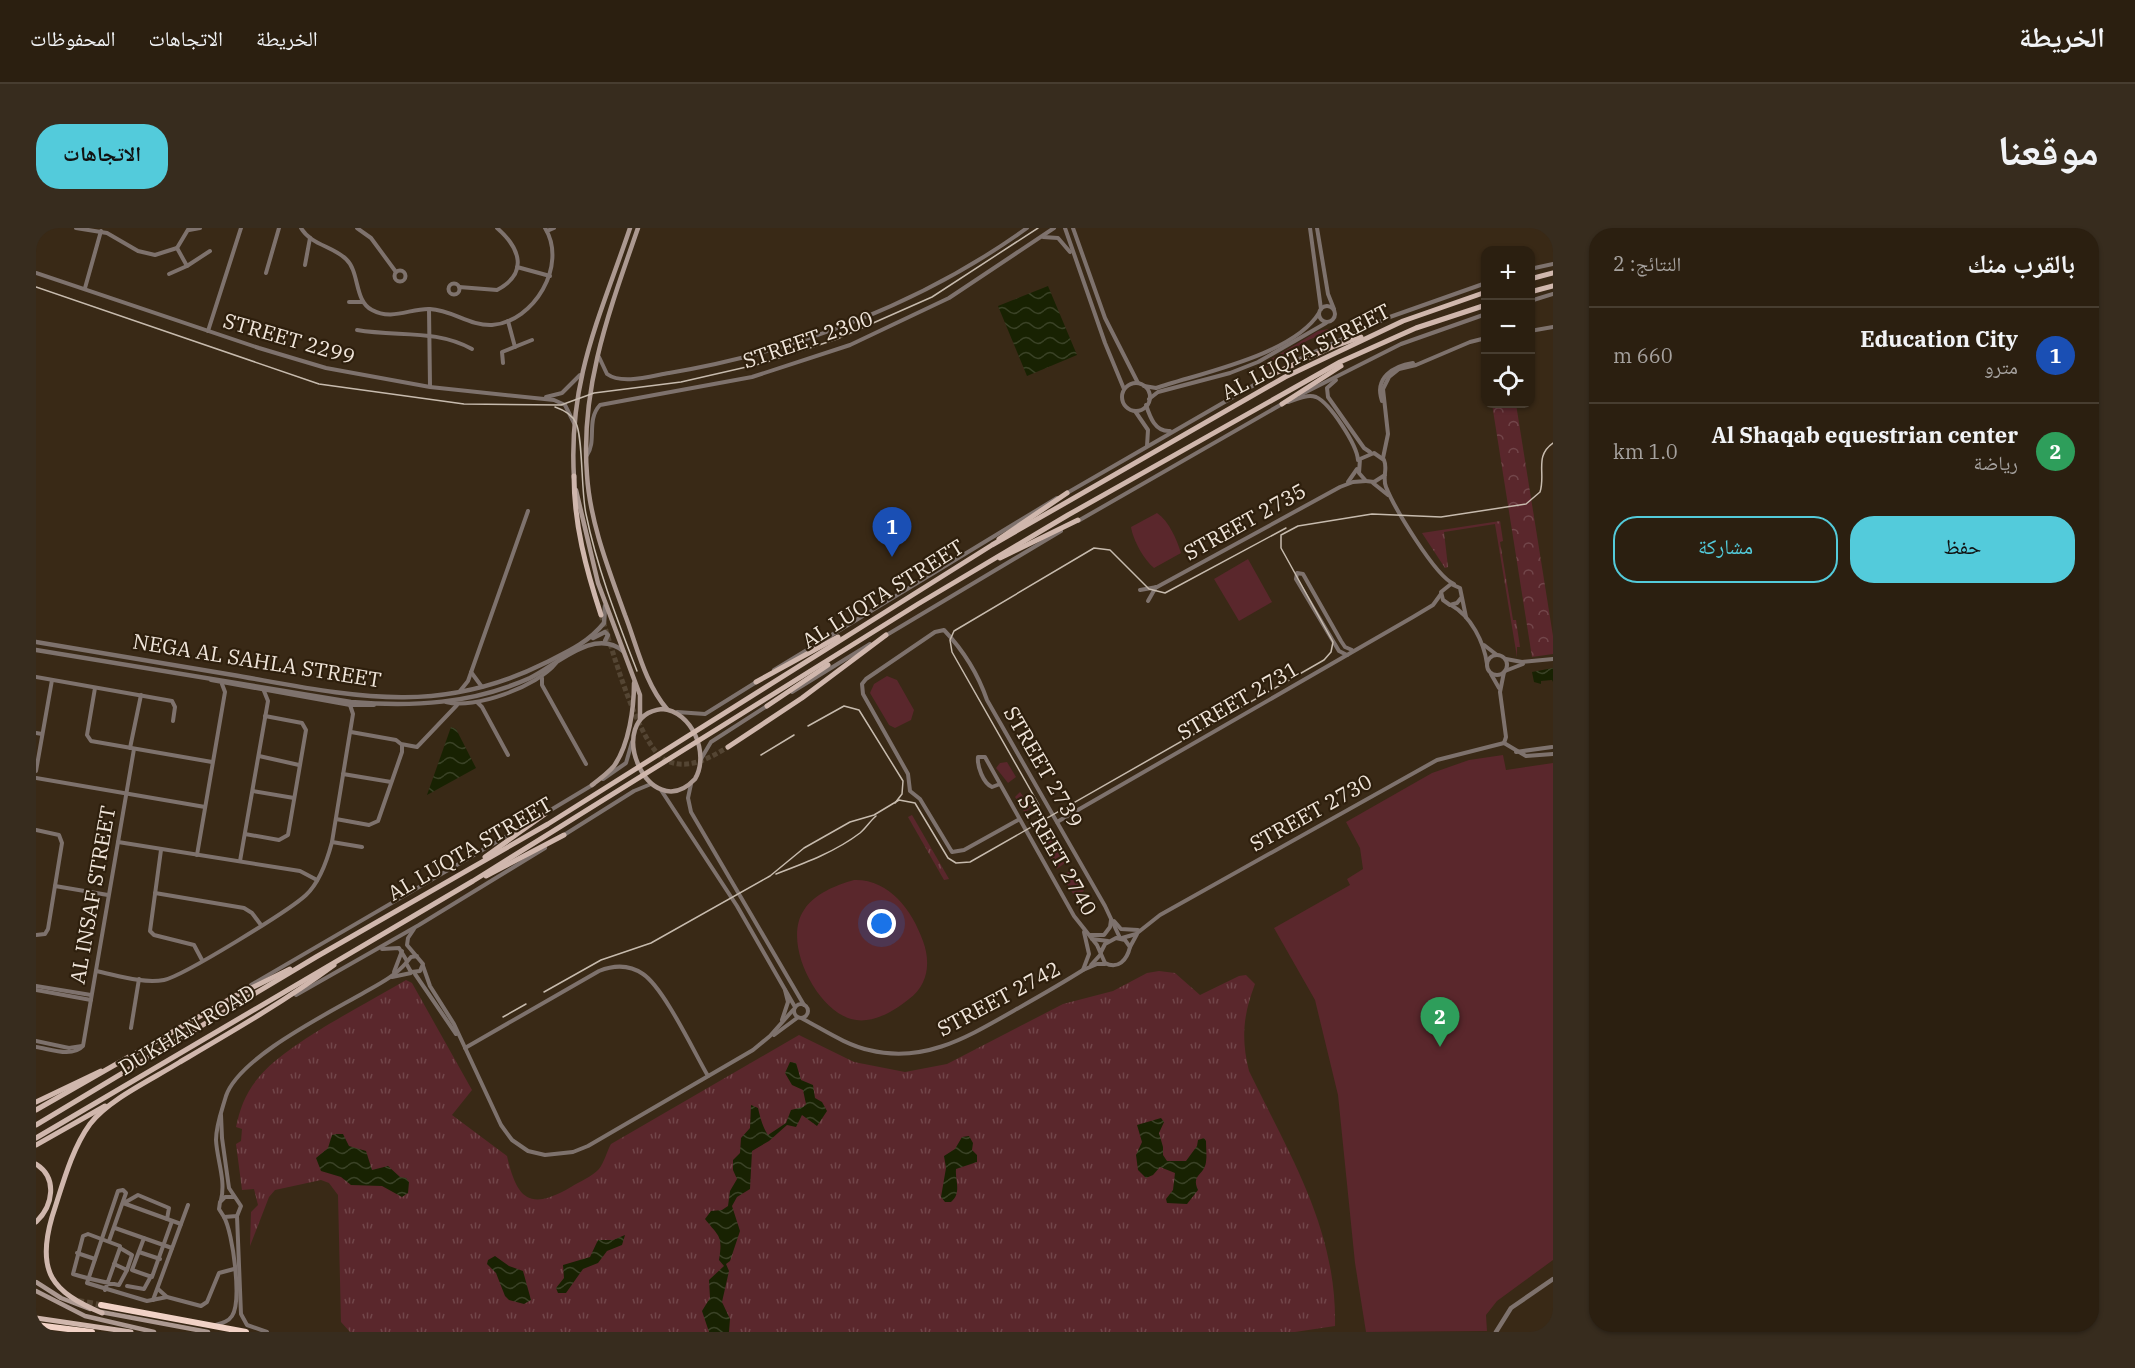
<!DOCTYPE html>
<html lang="ar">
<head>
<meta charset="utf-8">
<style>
  :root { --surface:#2b1f10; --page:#372c1e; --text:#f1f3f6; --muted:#a6a29f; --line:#473d30; --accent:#53cbdb }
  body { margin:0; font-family:"IBM Plex Serif","Noto Naskh Arabic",serif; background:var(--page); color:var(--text); direction:rtl }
  .controls { position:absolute; right:18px; top:18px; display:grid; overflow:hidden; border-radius:12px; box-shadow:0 2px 4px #0004 }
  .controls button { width:54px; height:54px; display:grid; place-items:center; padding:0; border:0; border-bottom:2px solid var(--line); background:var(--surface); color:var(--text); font:30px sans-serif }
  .you { position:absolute; left:846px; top:696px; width:21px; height:21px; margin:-15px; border:4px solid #fff; border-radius:50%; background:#1a73e8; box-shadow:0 0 0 9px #1a73e833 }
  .badge { display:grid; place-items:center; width:39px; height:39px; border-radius:50%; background:var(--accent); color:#fff; font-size:20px; font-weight:700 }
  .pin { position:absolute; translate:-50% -50px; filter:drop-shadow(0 2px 3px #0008) }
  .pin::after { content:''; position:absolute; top:32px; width:21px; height:18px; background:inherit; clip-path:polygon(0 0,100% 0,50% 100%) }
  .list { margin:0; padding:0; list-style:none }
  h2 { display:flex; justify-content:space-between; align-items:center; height:78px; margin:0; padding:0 24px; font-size:26px }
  h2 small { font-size:20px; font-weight:400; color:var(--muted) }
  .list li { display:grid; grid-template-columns:39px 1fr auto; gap:18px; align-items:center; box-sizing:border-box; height:96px; padding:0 24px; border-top:2px solid var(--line) }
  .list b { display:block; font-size:22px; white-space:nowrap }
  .list p { margin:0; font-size:20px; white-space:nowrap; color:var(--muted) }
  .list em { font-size:20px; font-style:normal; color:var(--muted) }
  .actions { display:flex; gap:12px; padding:18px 24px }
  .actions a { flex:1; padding:14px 0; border:2px solid var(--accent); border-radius:24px; text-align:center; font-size:21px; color:var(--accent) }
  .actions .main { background:var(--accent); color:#111 }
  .icon { flex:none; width:33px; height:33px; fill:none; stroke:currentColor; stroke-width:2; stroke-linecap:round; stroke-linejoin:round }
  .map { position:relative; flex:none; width:1517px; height:1104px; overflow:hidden; direction:ltr; border-radius:24px }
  header { display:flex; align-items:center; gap:36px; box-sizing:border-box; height:84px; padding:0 30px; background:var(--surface); border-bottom:2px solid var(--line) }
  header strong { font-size:28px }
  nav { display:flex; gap:33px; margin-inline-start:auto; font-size:21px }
  .intro { display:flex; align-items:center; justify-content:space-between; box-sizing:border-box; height:144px; padding:0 36px }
  h1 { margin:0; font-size:42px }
  .button { padding:15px 27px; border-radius:24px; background:var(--accent); color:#111; font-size:21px; font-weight:700 }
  main { display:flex; gap:36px; padding:0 36px }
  aside { flex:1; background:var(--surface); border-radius:24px; box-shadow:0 2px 4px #0004 }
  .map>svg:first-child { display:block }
  .grass { fill:url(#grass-tufts) }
  .park { fill:url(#park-crowns) }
  .garden { fill:#5a272c }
  .water { fill:url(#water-waves) }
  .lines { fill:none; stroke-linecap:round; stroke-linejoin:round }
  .primary-tunnel { stroke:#544533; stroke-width:5; stroke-dasharray:5 2.5; stroke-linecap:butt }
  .motorway-tunnel { stroke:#544533; stroke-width:6; stroke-dasharray:6 3; stroke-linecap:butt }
  .minor { stroke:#7e726d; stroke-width:4 }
  .tertiary { stroke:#7e726d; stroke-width:4.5 }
  .secondary { stroke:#ac9991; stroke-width:4.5 }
  .primary { stroke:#d0b7ad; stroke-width:5 }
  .motorway { stroke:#f1d2c6; stroke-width:6 }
  .tram { stroke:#c7bbae; stroke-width:1.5 }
  .labels { text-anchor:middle; stroke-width:4.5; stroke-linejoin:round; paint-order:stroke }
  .street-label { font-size:21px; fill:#f0e5da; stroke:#2e1f0d }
</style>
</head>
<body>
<header>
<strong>الخريطة</strong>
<nav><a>الخريطة</a><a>الاتجاهات</a><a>المحفوظات</a></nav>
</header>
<div class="intro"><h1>موقعنا</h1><a class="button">الاتجاهات</a></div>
<main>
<aside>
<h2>بالقرب منك<small>النتائج: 2</small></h2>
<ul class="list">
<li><span class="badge" style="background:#1a4fb4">1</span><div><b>Education City</b><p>مترو</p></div><em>660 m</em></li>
<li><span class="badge" style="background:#2e9e5b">2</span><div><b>Al Shaqab equestrian center</b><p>رياضة</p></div><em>1.0 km</em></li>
</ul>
<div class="actions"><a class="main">حفظ</a><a>مشاركة</a></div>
</aside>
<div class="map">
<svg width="1517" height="1104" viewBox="0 0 1517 1104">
  <defs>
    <pattern id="grass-tufts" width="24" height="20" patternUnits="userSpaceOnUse" patternTransform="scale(1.5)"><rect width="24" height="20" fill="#5a272c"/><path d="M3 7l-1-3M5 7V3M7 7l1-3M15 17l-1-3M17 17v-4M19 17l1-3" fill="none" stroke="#72464a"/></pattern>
    <pattern id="park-crowns" width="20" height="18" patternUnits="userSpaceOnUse" patternTransform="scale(1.5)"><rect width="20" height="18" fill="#5a272c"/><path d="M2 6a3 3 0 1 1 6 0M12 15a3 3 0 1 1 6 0" fill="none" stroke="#72464a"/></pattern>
    <pattern id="water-waves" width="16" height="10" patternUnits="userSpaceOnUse" patternTransform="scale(1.5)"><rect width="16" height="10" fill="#182202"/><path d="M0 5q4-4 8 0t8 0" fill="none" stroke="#3a4226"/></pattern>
  </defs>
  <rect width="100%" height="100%" fill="#392916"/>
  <!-- grass -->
  <g class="grass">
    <path d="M1292,101L1297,103C1291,107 1286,106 1280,109C1261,115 1247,131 1231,139L1224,138L1282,103Z"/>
    <path d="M1464,293L1467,313L1464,314L1477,392H1480L1484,419H1481V429L1459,296L1408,304L1412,339L1409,340L1386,305Z"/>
    <path d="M876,587L913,651L908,652L872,589Z"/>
    <path d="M1123,743L1139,745L1164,767L1203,748L1210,747L1219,756C1207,787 1205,811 1213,843C1254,928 1301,1001 1299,1098L1259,1104H314L305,1094L302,967L293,955L285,952L239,962L233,969L214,1018L215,984L222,977L218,961L206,962L200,916L205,913L206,901L200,899C204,880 210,864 223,849C251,815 330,776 370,752L376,755L436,862L416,887L471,928C481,972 494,983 535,959C543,954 557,948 563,941C568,935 571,923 575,916L763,807L818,834L869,844L911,836L1027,776L1077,763L1111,745Z"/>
  </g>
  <!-- park -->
  <path class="park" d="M1456,176H1480L1517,408V426L1496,429Z"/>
  <!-- garden -->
  <g class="garden">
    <path d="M1121,285C1133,293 1141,312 1145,325L1118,340C1108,332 1097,312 1095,299Z"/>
    <path d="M1212,331L1236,374L1203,393L1178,351Z"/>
    <path d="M851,448L861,452L878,482L875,492L859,500L853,497L834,465L838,456Z"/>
    <path d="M1467,527L1470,542L1517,535V1032L1461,1073L1450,1087L1451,1103L1330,1104L1319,1035L1302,867L1279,772L1238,700L1314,657L1311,651L1327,641L1324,620L1310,594L1396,545L1433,532Z"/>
    <path d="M971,534L980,549L972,555L960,540L964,535Z"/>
    <path d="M984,564L995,579L989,585L979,569Z"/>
    <path d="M1017,609L1021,610L1033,632L1021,641L1006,617Z"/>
    <path d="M1036,642L1048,663L1039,669L1026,648Z"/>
    <path d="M818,652C853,651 876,682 887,713C895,735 892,757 873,771C858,783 836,797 815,791C780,781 746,714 768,682C778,666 800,657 818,652Z"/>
  </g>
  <!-- water -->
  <g class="water">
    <path d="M1012,58L1041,127L991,148L962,78Z"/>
    <path d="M1517,440V454L1516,452L1505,453V456L1498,454L1496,444Z"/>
    <path d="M415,499L420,501L440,540L391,567Z"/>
    <path d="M754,834L760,835L765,852L777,857L779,870L786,874L791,883L781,898L766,887L760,899L751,897L733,913L716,923L714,961L701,969L696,978L704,1003L694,1033L690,1036L693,1043L686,1074L694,1091L693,1104H673L666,1083L674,1070L673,1052L688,1038L683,1032C687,1007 683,1009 669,991L675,983L686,982L692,978L694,963L701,951L697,942V932L704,925L705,910L714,900L715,877L722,880C724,889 727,900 732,907L750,895L755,882L767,879L770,876L767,862L756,857L749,845Z"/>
    <path d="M1125,890L1128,894L1123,905L1127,919V927L1131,933H1150L1161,918L1162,912L1168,910L1170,913C1170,920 1171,928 1170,934C1168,948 1155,946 1162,962L1151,976L1131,975L1130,971L1137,962L1139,945L1124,939L1117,947L1110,950L1102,942L1100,927L1106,914L1101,897Z"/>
    <path d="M300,906H307L313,918L330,923L336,942L352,938L364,949L370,950L373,954L372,965L366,969L346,958L315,957L305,949L285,943L280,930L292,920L296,907Z"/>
    <path d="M933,908L937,915L936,922L941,927V934L920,941C919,953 926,965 915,974H909L905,969L910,940L908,928L919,921L926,909Z"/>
    <path d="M589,1007L586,1017L571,1023L562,1035L547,1041L530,1065H522L520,1060L528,1050L527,1037L554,1029L562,1012H577Z"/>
    <path d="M459,1028L473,1038L487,1043L495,1072L488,1076L473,1072L469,1068L460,1045L451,1036L452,1032Z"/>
  </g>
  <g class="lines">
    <!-- primary-tunnel -->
    <path class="primary-tunnel" d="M565,387C576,419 602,519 631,533C653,542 674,530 692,519"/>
    <!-- motorway-tunnel -->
    <path class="motorway-tunnel" d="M42,1073L65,1077"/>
    <!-- minor -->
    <g class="minor">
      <path d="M40,0L71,5L102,23L119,27L141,20L153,0"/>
      <path d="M265,0C275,17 297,18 310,31C324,44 318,73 336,82C356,93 375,80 394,81C416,82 434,98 456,97C498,94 532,37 509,0"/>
      <path d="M321,0L335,10L360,44"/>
      <path d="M1029,0L1069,115L1088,161"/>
      <path d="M1037,0L1069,90L1102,155"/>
      <path d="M1274,0L1285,81"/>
      <path d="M1281,0L1292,66L1298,81"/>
      <path d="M153,2L164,0"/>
      <path d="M511,3L518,0"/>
      <path d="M1007,9L1022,10L1034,24"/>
      <path d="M141,20L151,38L174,23"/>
      <path d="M269,37L274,10"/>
      <path d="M481,39L514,48"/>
      <path d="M1494,41L1517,36"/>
      <circle cx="364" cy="48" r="5.5"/>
      <path d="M0,45L223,120L290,140L394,159L518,172L529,177L538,195"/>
      <path d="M230,45L243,0"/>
      <path d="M133,46L151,38"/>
      <circle cx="418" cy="61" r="5.5"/>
      <path d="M423,59L461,62C493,45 484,20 461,0"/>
      <path d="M49,60L65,3"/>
      <path d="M1494,73L1517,66"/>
      <path d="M313,74H327"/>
      <circle cx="1291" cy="86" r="8"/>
      <path d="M393,81L394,158"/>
      <path d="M472,93L479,119"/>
      <path d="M321,102C362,109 400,101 436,121"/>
      <path d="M172,103L205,0"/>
      <path d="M1494,103L1517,99"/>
      <path d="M563,129L571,146C586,157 615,148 633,145C759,124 887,75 991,0"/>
      <path d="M1259,133L1351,90L1450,55"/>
      <path d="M467,135L466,124L496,112"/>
      <path d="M1300,152L1291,160L1292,169L1328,220L1334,224"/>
      <circle cx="1100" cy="169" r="14"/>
      <path d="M1108,158L1120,160C1164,145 1257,127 1283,85"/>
      <path d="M1264,167L1365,116L1450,86"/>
      <path d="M510,169L526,165L544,147"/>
      <path d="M1113,171L1122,164L1194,145L1222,134L1290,95"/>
      <path d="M1346,173C1338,150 1357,138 1377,135"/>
      <path d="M1252,174C1261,171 1271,166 1280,169C1294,175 1321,217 1322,232"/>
      <path d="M1110,177C1114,189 1119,204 1134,203"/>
      <path d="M1099,183L1112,202L1111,218"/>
      <path d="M551,227C561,213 550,192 564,177L716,149L814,117L913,70L1018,0"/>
      <path d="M1347,230L1352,206L1347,161L1353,149L1363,141L1380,137L1434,114L1450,110"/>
      <path d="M1349,247L1338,254L1330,253L1323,245L1324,231L1338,225L1348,232C1352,241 1346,249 1350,259C1358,279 1399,348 1418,356"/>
      <path d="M1312,254L1321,241"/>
      <path d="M1337,255L1352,267"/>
      <path d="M1031,265L1237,146"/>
      <path d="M1042,293L1246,176"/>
      <path d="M1104,362L1121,359L1304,259L1317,254L1330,253"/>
      <path d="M1425,370L1421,375L1414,377L1407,372L1405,364L1415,356L1424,360L1430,389"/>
      <path d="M1112,373L1120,359"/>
      <path d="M1415,377C1435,388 1448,414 1451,436"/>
      <path d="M849,408L1025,303"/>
      <path d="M1448,417L1461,427"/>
      <path d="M1311,427L1303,423L1260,351L1261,345L1267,346L1305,413L1309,419L1316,422"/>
      <circle cx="1461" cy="437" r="10"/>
      <path d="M1470,431L1486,434L1517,431"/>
      <path d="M738,442L1021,270"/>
      <path d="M1469,443L1487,436"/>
      <path d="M435,444L446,459"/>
      <path d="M1455,446L1463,460"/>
      <path d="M0,449L136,473L139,479L137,493"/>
      <path d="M506,450V457L550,536"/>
      <path d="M175,452L314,477H338"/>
      <path d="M59,460L51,507L55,513L176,534"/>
      <path d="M424,463L432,453L492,283"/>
      <path d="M756,464L834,416"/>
      <path d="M410,474C438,482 502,458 520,435"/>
      <path d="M441,474L446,479L472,527"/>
      <path d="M641,484L669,486L722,453"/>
      <path d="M315,504L360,512L365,516L381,519L421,477"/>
      <path d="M0,505L6,506"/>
      <path d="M1468,515L1470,509L1464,464L1468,444"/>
      <path d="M1468,515L1490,528L1517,526"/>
      <path d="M94,520L105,467"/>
      <path d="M1480,524L1516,519"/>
      <path d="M223,528L263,537"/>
      <path d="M665,531L675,514L731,478"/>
      <path d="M0,543L16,452"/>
      <path d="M307,546L355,554"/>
      <path d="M0,550L169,579"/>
      <path d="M567,551L590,535L596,514"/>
      <path d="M655,556L652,570L655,584L768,777"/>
      <path d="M964,556L956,559C947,555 941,538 942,529H949L1038,688L1061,717L1069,735C1082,742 1091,732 1094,719L1089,712L1080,710L1069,716L1065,724"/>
      <path d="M625,562L701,678L759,779"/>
      <path d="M217,563L258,570"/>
      <path d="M508,586L558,556"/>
      <path d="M300,591L333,597L342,593L366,524V517"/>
      <path d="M982,592L928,622L916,624L884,571L874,563L872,546L827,466L826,456L830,451L899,404L908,402C927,422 942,446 951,472L1069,678L1084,710"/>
      <path d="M1021,594L1377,389L1397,377L1405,366"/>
      <path d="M0,602L23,607L26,615L12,701L9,706L0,707"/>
      <path d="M209,606L243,612L252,607L270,502L266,495L229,488"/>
      <path d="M528,607L598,563L615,556"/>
      <path d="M82,614L264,643L281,652"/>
      <path d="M296,614L326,619"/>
      <path d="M125,622L114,703L118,707L158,717L166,732"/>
      <path d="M161,627L189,464L186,456"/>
      <path d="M204,633L232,473L228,463"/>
      <path d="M19,658L72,667"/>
      <path d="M119,665L208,680L216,685L225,697"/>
      <path d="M1078,693L1085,701L1102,702"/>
      <path d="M378,701L372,710L371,717L387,736L384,743L375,744L370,735L375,729L381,728"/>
      <path d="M1054,707H1068L1074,699L1075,692"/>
      <path d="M1086,710L1100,706L1124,687L1401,532L1468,515"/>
      <path d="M1056,711L1072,713"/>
      <path d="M1094,719L1101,706"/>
      <path d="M346,721L363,720L371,733"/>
      <path d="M1055,737L1065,726"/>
      <path d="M387,738L394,758L418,796L465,897L476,912L492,923L509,927L537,924L552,918L717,822L734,808L757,782"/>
      <path d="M1047,742L1053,726L1048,704"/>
      <path d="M60,743C80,747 107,756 128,752C147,748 254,682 270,667C284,654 291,633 296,614L317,486L314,477"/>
      <path d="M358,744L366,723"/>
      <path d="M379,746L420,806"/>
      <path d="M356,749L375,745"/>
      <path d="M215,757L486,599"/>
      <path d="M0,758L55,767"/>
      <path d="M0,762L55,772"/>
      <path d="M260,767L383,697L509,620"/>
      <circle cx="765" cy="783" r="7"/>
      <path d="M767,791C788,802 810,817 833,822C889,836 933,808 979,782C1002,769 1025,756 1047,742L1061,736H1069"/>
      <path d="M746,792L752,774L749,762"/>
      <path d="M95,800L103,751"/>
      <path d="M738,807L761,790"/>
      <path d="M0,813L33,820L46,818"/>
      <path d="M0,819C14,821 36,830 47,818L98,521"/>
      <path d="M429,820L563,743C578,737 594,737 607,746C628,760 658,824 672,848"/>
      <path d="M185,887L186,910L193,960L205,978L201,988L188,989L183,981L184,974L189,969H198"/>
      <path d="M185,972C190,952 181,932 180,912C180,897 186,882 190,868C203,829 293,785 329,764C343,756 359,748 370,735"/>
      <path d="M87,975L145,996"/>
      <path d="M88,975L102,967L133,980L131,991"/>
      <path d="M201,988L205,1086L211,1097L231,1104"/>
      <path d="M79,1000L136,1020"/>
      <path d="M108,1010L96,1042L116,1049L136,993"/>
      <path d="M73,1013L90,965L87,962L82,963L51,1055L111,1073L131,1069"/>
      <path d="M103,1024L124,1031"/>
      <path d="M41,1025L59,1031"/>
      <path d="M78,1036L91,1042L96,1027L84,1020"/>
      <path d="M91,1058L108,1061L114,1050"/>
      <path d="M122,1061L131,1069L165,1078L171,1074L183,1045L198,1041"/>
      <path d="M69,1062L84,1020V1018L52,1006L47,1008L37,1046C52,1051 68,1054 83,1057L91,1042"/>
      <path d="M117,1072L152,977"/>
      <path d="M179,1097C186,1095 192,1094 196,1088C206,1073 197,1005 188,989"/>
    </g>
    <!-- tertiary -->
    <g class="tertiary">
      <path d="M557,410L569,404L572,407L569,413"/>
      <path d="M0,414C66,425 132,436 197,447C312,467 399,490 509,435C531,424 552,415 568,395L569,378"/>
      <path d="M0,422L315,474C377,479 436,476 494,450C521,437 558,399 587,423"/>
      <path d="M1460,1104L1475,1080L1517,1051"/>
    </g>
    <!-- secondary -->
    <g class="secondary">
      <path d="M602,0C574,81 544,159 551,247C554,295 573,342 589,387C601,418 609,456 631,481"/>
      <path d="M538,250C532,152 564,89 594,0"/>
      <path d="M540,262L562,355L604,467V491"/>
      <path d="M626,481C656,483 674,526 659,551C613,600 565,488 626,481Z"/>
      <path d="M556,557C564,551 572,545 578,538C593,517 598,480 598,455"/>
      <path d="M0,1054L25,1070L54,1081"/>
      <path d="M0,1063L49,1088L118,1104"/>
      <path d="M65,1084L172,1104"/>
    </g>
    <!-- primary -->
    <g class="primary">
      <path d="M1494,51L1517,45"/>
      <path d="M1494,64L1517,58"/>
      <path d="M1235,147L1296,119L1325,109"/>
      <path d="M1246,176L1305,138"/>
      <path d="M538,248C538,296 550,341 565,387"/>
      <path d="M963,311L1031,265"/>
      <path d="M964,330L1042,292"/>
      <path d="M720,454L802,409"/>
      <path d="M731,478L792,437"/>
      <path d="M692,519L766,470L850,407"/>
      <path d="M449,629L509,586"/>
      <path d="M450,648L528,607"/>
      <path d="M0,874L65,843"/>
      <path d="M0,882L201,767L254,741"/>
      <path d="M0,897L280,729L512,596L956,317L1249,149L1367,93L1450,64"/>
      <path d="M0,910L437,653L882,376L1032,287L1304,134L1380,100L1450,77"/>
      <path d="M0,917L69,878"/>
      <path d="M0,936C22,950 17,978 0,994"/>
      <path d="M66,1085C16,1064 0,1044 16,989C26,959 35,922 54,896C73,871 117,851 144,834C197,803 249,773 298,737"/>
      <path d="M0,1090L95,1104"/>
    </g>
    <!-- motorway -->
    <g class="motorway">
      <path d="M65,1077L210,1104"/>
      <path d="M0,1097L56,1104"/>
    </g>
    <!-- tram -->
    <g class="tram">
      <path d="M0,59L283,156L428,176L525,177L558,165L645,154L728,135L801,111L896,69L1002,0"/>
      <path d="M519,179C528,182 536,186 540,195C547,209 545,264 550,286C561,340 581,391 601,443"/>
      <path d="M772,498L808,478L823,482L867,553L866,566L859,575"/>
      <path d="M725,527L758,507"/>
      <path d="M997,598L1004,588L1003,577L916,424L914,412L918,403L1058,320L1074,322L1113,361L1129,365L1250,300"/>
      <path d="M740,646C769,635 799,624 824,605C830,600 834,593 840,588"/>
      <path d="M508,764L565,732L615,715L734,648L768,620L814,594L838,587L863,572L879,575L912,630L920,635L934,634L1288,432L1295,424L1297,414L1245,320V307L1262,298L1336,286L1405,289L1490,276L1504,264C1510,246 1498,228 1517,215"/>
      <path d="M467,789L490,776"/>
    </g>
  </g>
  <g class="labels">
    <!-- street labels -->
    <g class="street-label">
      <text transform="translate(253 111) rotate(16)" y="7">STREET 2299</text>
      <text transform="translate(772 112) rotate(-19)" y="7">STREET 2300</text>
      <text transform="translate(1270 124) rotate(-27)" y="7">AL LUQTA STREET</text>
      <text transform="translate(1209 294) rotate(-29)" y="7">STREET 2735</text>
      <text transform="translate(847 366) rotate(-32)" y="7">AL LUQTA STREET</text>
      <text transform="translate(221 433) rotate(9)" y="7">NEGA AL SAHLA STREET</text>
      <text transform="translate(1202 473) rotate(-30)" y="7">STREET 2731</text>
      <text transform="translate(1007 539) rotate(60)" y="7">STREET 2739</text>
      <text transform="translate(1275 585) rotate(-29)" y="7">STREET 2730</text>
      <text transform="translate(434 621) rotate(-30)" y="7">AL LUQTA STREET</text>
      <text transform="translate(1021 627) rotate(60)" y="7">STREET 2740</text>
      <text transform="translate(57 667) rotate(-80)" y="7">AL INSAF STREET</text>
      <text transform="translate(963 771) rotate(-28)" y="7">STREET 2742</text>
      <text transform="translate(151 802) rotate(-31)" y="7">DUKHAN ROAD</text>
    </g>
  </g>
</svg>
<div class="controls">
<button>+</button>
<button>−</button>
<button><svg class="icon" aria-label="locate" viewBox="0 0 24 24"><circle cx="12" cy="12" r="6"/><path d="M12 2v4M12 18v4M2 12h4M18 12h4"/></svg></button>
</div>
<div class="you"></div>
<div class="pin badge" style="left:856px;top:329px;background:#1a4fb4">1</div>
<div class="pin badge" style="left:1404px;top:819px;background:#2e9e5b">2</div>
</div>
</main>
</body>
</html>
